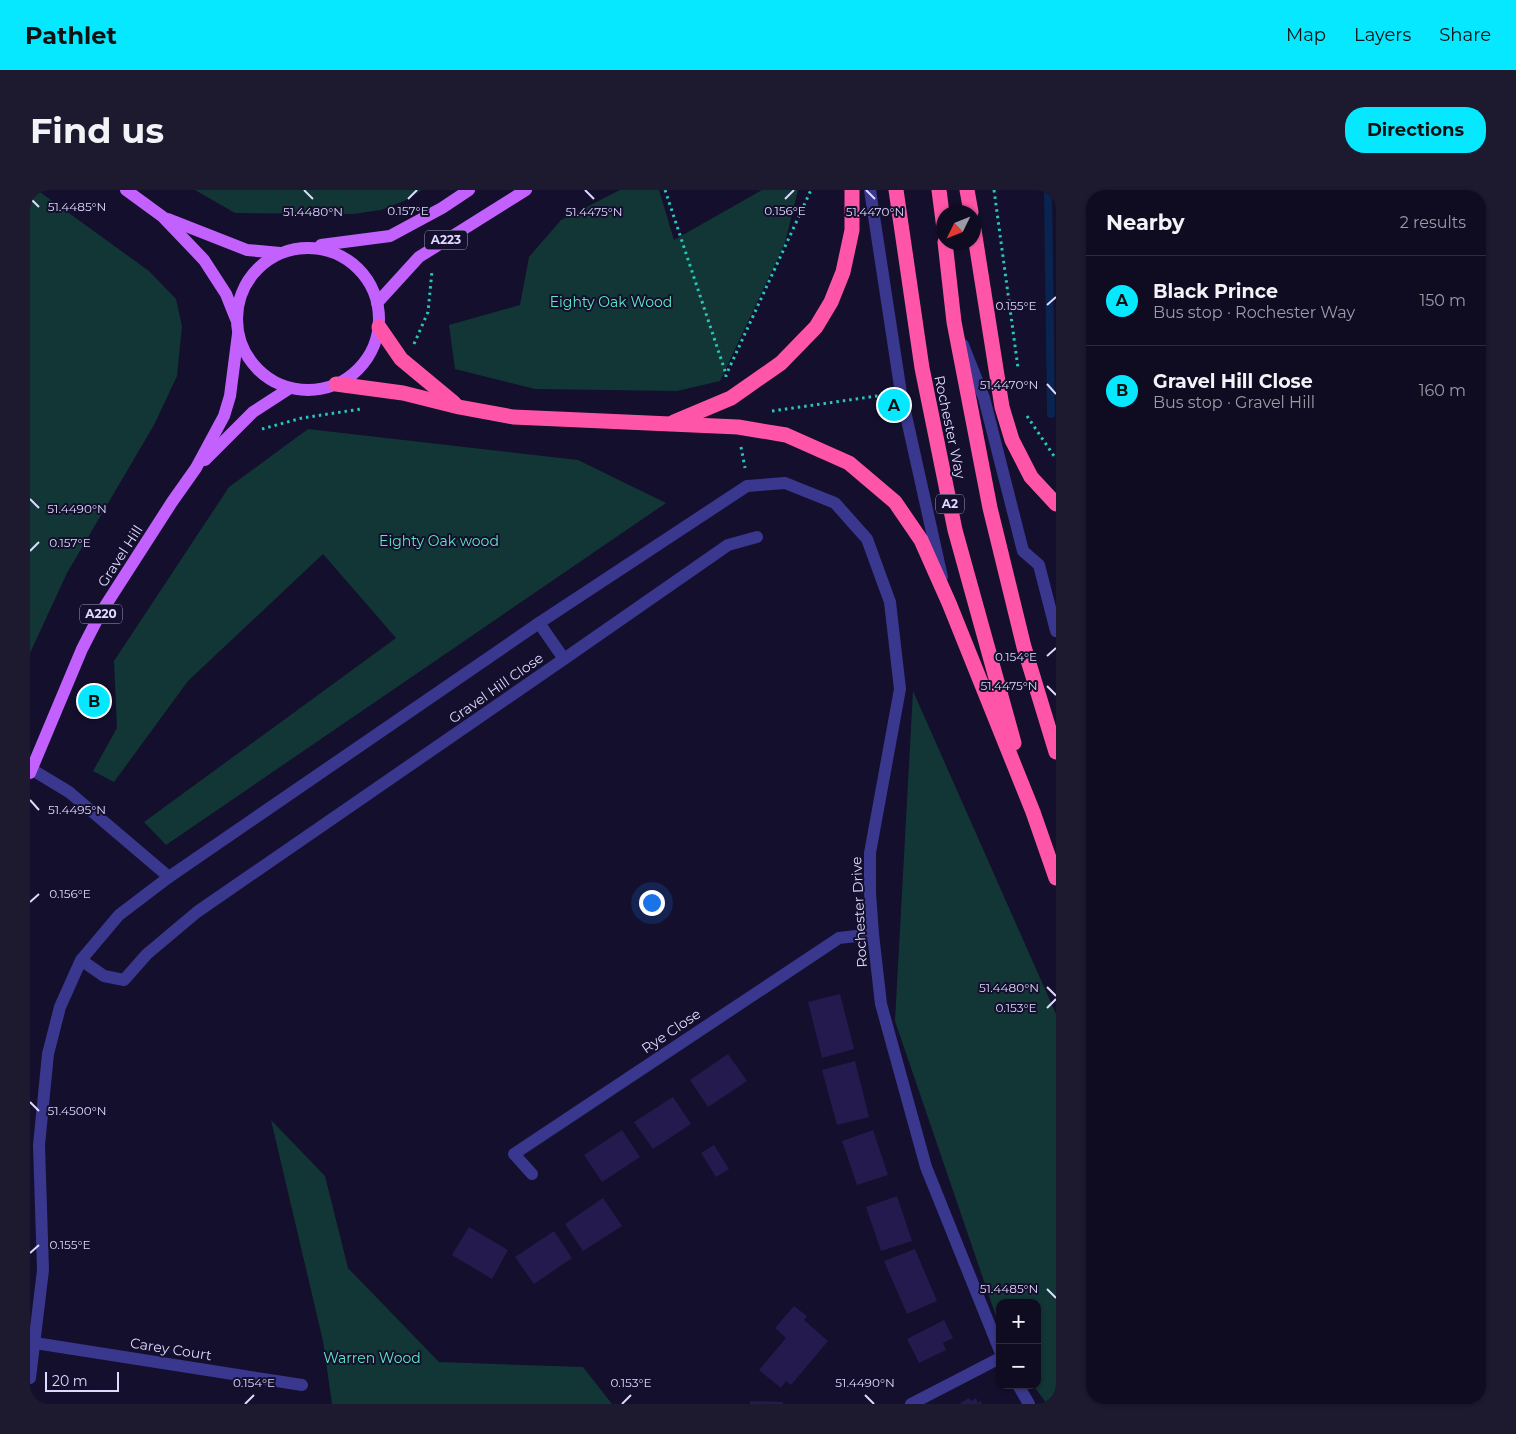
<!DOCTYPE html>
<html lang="en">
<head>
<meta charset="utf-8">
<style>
  :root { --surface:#0f0b21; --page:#1d192e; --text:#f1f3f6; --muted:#9b9ba5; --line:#2f2b3f; --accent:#06e8ff }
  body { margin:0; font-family:Montserrat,sans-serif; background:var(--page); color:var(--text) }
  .controls { position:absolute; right:15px; bottom:15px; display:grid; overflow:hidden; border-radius:10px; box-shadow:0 1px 4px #0004 }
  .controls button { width:45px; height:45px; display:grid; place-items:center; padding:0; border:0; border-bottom:1px solid var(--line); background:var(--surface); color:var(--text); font:25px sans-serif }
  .compass { position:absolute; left:906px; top:15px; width:45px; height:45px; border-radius:50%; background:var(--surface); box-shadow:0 1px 4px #0004; rotate:227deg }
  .scale { position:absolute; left:15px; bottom:12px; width:74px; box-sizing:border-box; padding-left:5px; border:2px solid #dedaff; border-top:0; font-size:14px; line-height:18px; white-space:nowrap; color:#dedaff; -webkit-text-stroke:4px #140f2c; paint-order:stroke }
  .you { position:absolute; left:621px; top:712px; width:18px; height:18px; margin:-12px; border:4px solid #fff; border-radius:50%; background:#1a73e8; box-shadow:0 0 0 8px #1a73e833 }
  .badge { display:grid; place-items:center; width:32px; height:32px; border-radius:50%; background:var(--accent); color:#111; font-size:16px; font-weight:700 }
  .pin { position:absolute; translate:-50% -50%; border:2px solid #fff; box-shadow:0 1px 5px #0006 }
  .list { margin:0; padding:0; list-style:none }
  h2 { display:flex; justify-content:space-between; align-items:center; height:65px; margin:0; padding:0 20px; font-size:21px }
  h2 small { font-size:16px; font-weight:400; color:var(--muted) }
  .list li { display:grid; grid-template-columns:32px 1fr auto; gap:15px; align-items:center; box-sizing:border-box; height:90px; padding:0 20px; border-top:1px solid var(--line) }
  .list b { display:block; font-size:19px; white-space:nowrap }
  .list p { margin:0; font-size:16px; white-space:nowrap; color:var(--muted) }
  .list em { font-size:16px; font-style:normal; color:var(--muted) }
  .map { position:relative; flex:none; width:1026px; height:1214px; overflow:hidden; border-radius:20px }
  header { display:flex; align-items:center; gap:30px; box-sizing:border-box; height:70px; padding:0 25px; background:var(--accent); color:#111 }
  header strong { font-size:24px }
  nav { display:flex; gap:28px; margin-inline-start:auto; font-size:18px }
  .intro { display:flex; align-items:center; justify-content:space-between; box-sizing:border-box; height:120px; padding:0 30px }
  h1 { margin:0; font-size:35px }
  .button { padding:12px 22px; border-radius:20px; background:var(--accent); color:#111; font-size:18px; font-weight:700 }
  main { display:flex; gap:30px; padding:0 30px }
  aside { flex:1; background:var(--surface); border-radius:20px; box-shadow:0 1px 4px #0004 }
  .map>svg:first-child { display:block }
  .green { fill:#113635 }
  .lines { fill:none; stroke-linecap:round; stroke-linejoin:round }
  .stream { stroke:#092451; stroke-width:8 }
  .building { fill:#241a4e }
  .path { stroke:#27c6bb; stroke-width:3; stroke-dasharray:2.5 4; stroke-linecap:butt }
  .lane { stroke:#39378e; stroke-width:12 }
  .street { stroke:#39378e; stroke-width:12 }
  .primary { stroke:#c361ff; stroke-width:12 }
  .highway { stroke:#ff55a8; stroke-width:15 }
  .ticks { fill:none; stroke:#dedaff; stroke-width:2 }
  .labels { text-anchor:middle; stroke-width:4; stroke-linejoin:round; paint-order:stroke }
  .shield { fill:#140f2c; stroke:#a19dc0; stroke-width:1 }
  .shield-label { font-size:12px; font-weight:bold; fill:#dedaff }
  .park-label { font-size:14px; fill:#5ce9c5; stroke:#140f2c }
  .street-label { font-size:14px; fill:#dedaff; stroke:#140f2c }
  .ticks-label { font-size:12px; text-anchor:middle; fill:#dedaff; stroke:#140f2c; stroke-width:4; stroke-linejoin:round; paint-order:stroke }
</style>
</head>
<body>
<header>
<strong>Pathlet</strong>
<nav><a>Map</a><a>Layers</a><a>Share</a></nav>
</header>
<div class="intro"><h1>Find us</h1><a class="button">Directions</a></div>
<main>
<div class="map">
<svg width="1026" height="1214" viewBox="0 0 1026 1214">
  <rect width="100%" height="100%" fill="#140f2c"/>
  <!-- green -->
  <g class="green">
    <path d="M0,0H7L119,81L146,109L152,136L147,186L124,235L37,383L0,463Z"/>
    <path d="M165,0H392L374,11L351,20L323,24L205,23Z"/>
    <path d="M590,0H629L644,50L732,0H768L755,53L690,191L647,201L505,199L425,179L419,135L490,115L499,67L531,30Z"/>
    <path d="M278,239L548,270L636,313L136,655L114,632L366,448L293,364L158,491L84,592L63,581L87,538L84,471L199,297Z"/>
    <path d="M883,501L1026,824V1214H1017L1003,1195H1007V1113H970V1138L865,831Z"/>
    <path d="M241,930L295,986L318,1078L409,1172L553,1177L582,1214H302L293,1151Z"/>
  </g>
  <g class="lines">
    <!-- stream -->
    <path class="stream" d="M1018,0L1021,224"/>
  </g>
  <!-- building -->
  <g class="building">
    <path d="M810,804L824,859L792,868L778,812Z"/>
    <path d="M698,864L717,891L678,917L660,890Z"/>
    <path d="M825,871L839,927L807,935L792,880Z"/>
    <path d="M643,907L661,934L623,959L604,932Z"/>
    <path d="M592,940L610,967L572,992L554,965Z"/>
    <path d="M843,940L858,985L827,995L812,951Z"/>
    <path d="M684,955L699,979L686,987L671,963Z"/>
    <path d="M867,1006L882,1051L851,1061L836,1017Z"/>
    <path d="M573,1008L592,1036L553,1061L535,1034Z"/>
    <path d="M439,1037L478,1060L462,1089L422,1065Z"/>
    <path d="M524,1041L542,1068L504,1094L485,1067Z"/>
    <path d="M885,1059L907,1111L877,1124L854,1071Z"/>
    <path d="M764,1116L777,1126L774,1130L798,1151L761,1195L756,1191L751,1198L729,1180L756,1148L745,1138Z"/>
    <path d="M914,1130L923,1148L913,1153L916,1160L889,1173L877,1149Z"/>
    <path d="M939,1208L941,1211L946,1208L948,1213L951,1211L952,1214H929Z"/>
    <path d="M720,1211L753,1212V1214H720Z"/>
  </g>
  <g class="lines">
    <!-- path -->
    <g class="path">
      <path d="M635,0L696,184"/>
      <path d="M964,0L988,178"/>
      <path d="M384,154L398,122L402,81"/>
      <path d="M696,187V185L781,0"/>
      <path d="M742,221L854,205"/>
      <path d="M997,226L1026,269"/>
      <path d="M232,239L272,228L331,219"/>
      <path d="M711,257L715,278"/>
    </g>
    <!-- lane -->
    <g class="lane">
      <path d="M840,0L871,203L912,387"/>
      <path d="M933,155L954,208L993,361L1009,375L1026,441"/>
    </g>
    <!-- street -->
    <g class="street">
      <path d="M509,433L717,296L755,293L805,313L837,349L860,412L870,499L840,663V703L843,744L851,814L896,977L970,1161"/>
      <path d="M534,469L698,355L727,347"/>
      <path d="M1,579L39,602L139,687"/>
      <path d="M502,984L484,964L809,748L843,744"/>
      <path d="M5,1153L272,1195"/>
      <path d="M0,1188L13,1080L9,955L18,864L30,817L51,770L89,725L139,687L509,433L534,469L167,722L117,764L94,790L74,786L51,770"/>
      <path d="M988,1195L999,1214"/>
      <path d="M881,1214L970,1168"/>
    </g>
    <!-- primary -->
    <g class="primary">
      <path d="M96,0L133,27L174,70L196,104L206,129"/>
      <path d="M138,29L217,60L250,63"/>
      <path d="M291,55L360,46L412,18L439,0"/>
      <circle cx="278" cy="129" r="71"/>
      <path d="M347,113L389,67L496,0"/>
      <path d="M175,270L223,222L260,198"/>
      <path d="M0,583L52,459L70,424L142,312L166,278L194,226L200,206L208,144"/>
    </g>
    <!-- highway -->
    <g class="highway">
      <path d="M866,0L892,178L925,340L984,553"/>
      <path d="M909,0L914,39"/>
      <path d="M937,0L941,22"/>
      <path d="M944,40L972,217L982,250L1001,287L1026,314"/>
      <path d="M915,52L924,132L960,318L994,457L1026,562"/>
      <path d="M349,137L371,169L424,213"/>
      <path d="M306,194L373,203L429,217L483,227L708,237L756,245L819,273L865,312L891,350L919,413L1003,622L1026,688"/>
      <path d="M644,232L701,208L751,173L786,137L801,112L813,82L822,40V0"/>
    </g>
  </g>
  <!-- ticks -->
  <path class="ticks" d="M274,0L283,9M555,0L564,9M836,0L845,9M0,8L9,17M378,9L387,0M755,9L764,0M1017,115L1026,107M1017,194L1026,204M0,309L9,318M0,361L9,352M1017,466L1026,458M1017,496L1026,505M0,610L9,620M0,712L9,704M1017,797L1026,806M1017,818L1026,809M0,912L9,921M0,1063L9,1055M1017,1099L1026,1108M835,1205L844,1214M215,1214L224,1205M592,1214L601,1205"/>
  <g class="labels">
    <!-- shield labels -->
    <g class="shield">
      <rect x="395" y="40.5" width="42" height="19" rx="4"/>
      <rect x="906" y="304.5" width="28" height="19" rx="4"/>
      <rect x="50" y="414.5" width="42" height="19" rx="4"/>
    </g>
    <g class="shield-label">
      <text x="416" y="54">A223</text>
      <text x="920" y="318">A2</text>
      <text x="71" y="428">A220</text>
    </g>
    <!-- park labels -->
    <g class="park-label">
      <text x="581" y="117">Eighty Oak Wood</text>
      <text x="409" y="356">Eighty Oak wood</text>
      <text x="342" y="1173">Warren Wood</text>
    </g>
    <!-- street labels -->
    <g class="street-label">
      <text transform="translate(920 237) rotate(78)" y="5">Rochester Way</text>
      <text transform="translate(90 366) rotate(-57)" y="5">Gravel Hill</text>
      <text transform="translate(466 498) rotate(-35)" y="5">Gravel Hill Close</text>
      <text transform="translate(829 722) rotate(-93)" y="5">Rochester Drive</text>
      <text transform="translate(641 841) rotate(-34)" y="5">Rye Close</text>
      <text transform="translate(141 1159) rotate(9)" y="5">Carey Court</text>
    </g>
  </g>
  <g class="ticks-label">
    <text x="47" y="21">51.4485°N</text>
    <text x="378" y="25">0.157°E</text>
    <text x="755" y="25">0.156°E</text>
    <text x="283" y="26">51.4480°N</text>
    <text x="564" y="26">51.4475°N</text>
    <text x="845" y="26">51.4470°N</text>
    <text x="986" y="120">0.155°E</text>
    <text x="979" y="199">51.4470°N</text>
    <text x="47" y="323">51.4490°N</text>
    <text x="40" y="357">0.157°E</text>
    <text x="986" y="471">0.154°E</text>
    <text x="979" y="500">51.4475°N</text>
    <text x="47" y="624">51.4495°N</text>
    <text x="40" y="708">0.156°E</text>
    <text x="979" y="802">51.4480°N</text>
    <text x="986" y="822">0.153°E</text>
    <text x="47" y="925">51.4500°N</text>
    <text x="40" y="1059">0.155°E</text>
    <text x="979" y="1103">51.4485°N</text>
    <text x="835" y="1197">51.4490°N</text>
    <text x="224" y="1197">0.154°E</text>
    <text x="601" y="1197">0.153°E</text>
  </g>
</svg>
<div class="controls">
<button>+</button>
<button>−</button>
</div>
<svg class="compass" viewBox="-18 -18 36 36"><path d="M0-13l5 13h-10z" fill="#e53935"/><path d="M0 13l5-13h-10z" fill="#9b9ba5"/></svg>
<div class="scale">20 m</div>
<div class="you"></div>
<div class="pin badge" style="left:864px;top:215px">A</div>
<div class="pin badge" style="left:64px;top:511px">B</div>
</div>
<aside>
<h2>Nearby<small>2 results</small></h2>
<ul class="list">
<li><span class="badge">A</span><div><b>Black Prince</b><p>Bus stop · Rochester Way</p></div><em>150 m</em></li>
<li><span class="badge">B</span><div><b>Gravel Hill Close</b><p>Bus stop · Gravel Hill</p></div><em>160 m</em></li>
</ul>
</aside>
</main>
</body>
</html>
